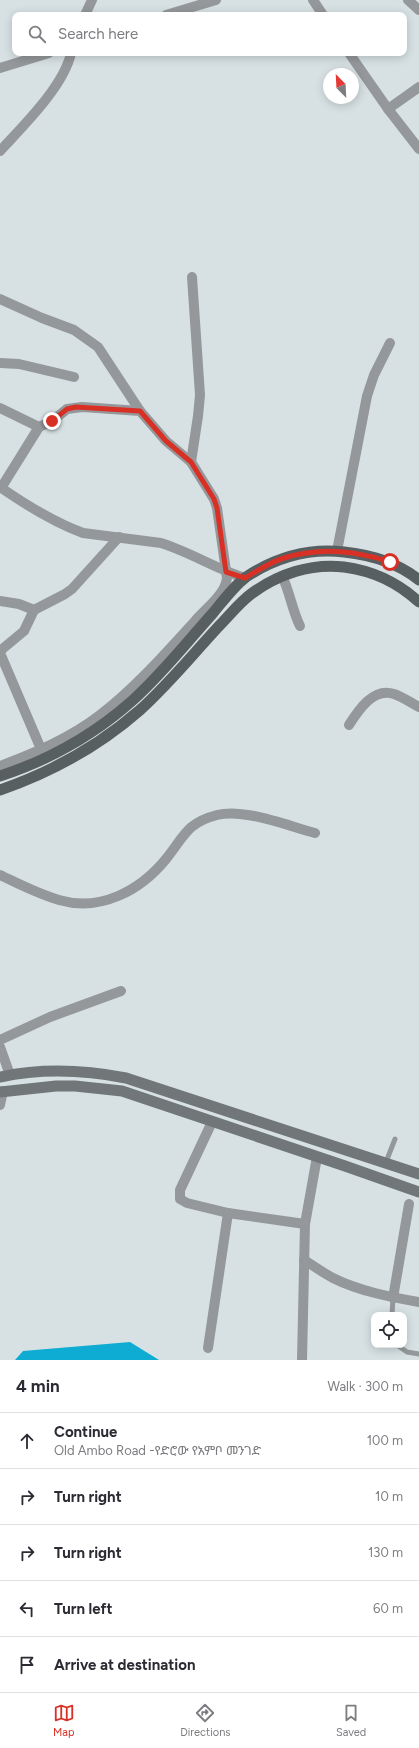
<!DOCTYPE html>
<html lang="en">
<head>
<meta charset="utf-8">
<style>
  :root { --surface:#fff; --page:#f2f2f3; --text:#2b2b33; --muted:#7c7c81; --line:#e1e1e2; --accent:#d93025 }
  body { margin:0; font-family:Figtree,"Noto Sans Ethiopic",sans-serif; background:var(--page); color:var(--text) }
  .controls { position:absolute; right:12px; bottom:12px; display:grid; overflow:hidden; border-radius:8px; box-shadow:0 2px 10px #0003 }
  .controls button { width:36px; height:36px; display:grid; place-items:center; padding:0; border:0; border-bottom:1px solid var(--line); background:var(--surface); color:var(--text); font:20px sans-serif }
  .compass { position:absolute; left:323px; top:68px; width:36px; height:36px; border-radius:50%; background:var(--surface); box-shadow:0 2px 10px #0003; rotate:336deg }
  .stop { position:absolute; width:12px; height:12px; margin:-9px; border:3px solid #d93025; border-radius:50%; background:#fff }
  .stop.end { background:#d93025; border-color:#fff; box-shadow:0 1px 4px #0008 }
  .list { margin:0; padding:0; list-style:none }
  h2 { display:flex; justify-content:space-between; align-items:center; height:52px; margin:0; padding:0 16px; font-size:17px }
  h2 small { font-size:13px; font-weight:400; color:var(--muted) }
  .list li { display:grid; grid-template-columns:26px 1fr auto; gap:12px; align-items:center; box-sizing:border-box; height:56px; padding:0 16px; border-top:1px solid var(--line) }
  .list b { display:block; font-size:15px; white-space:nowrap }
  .list p { margin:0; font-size:13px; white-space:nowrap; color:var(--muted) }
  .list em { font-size:13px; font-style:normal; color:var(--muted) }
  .icon { flex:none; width:22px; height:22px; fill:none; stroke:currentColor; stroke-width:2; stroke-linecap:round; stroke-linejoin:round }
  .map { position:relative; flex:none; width:419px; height:1360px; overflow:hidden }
  .search { position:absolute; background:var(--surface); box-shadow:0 2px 10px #0003; left:12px; right:12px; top:12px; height:44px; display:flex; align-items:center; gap:10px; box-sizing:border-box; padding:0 14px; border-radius:8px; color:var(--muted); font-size:15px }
  .sheet { height:332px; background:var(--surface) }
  nav { display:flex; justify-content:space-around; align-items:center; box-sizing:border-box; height:56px; border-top:1px solid var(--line); background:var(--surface); font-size:11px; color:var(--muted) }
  nav a { display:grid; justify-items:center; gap:2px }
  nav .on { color:var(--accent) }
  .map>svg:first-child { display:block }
  .forest { fill:#0eacd3 }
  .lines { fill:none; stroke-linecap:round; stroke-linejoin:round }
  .service { stroke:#95989a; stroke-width:5 }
  .minor { stroke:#95989a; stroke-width:10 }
  .secondary { stroke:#717779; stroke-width:11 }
  .primary { stroke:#585f61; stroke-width:11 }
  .route { stroke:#d93025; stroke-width:5 }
</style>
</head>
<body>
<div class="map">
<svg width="419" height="1360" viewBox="0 0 419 1360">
  <rect width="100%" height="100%" fill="#d7e1e4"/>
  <!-- forest -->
  <path class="forest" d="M130,1342L159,1360H15L23,1351Z"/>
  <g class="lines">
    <!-- service -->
    <g class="service">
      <path d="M386,1162L395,1139"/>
      <path d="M392,1315L393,1298"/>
      <path d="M397,1345L407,1352L419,1354"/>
    </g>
    <!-- minor -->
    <g class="minor">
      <path d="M313,0L323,15"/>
      <path d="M408,0L419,10"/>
      <path d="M85,15L92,0"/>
      <path d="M166,15L216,0"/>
      <path d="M349,53L388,109L419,149"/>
      <path d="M0,68L49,53"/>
      <path d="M388,109L419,87"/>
      <path d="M0,151C23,126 64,86 71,53"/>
      <path d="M0,299L42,318L74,330L98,347L140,411"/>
      <path d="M0,363L19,364L74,377"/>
      <path d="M0,408L39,427"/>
      <path d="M191,462L198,416L200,395L192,277"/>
      <path d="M0,487C26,505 53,522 83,533L161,543C190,552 216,569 245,578"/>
      <path d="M337,551L367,396L374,375L390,343"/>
      <path d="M282,576C290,592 292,610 300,626"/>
      <path d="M0,601L19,604L34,610"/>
      <path d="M0,651L24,631L34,610L65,594L72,589L119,537"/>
      <path d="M0,653L41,749"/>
      <path d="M349,725C358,711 373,687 394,694C403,697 411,703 419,707"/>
      <path d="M0,766C35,753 70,738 100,715C135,688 165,654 195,621C206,608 225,595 227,578L217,508L214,499L191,462L166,441L140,411L82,407L67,409L52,421L39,427L1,488"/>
      <path d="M0,875C19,884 38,894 59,900C100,912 140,891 166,859C184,837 186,823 217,815C244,808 288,826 315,833"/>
      <path d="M0,1040L50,1017L121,991"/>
      <path d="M0,1047L10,1075"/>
      <path d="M0,1105L3,1091"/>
      <path d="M212,1122L180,1190V1199L187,1203L228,1213L305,1224"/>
      <path d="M304,1260C314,1266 323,1273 333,1278C359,1291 390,1297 419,1302"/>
      <path d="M393,1298L409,1204"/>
      <path d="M208,1348L228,1213"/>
      <path d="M302,1360L305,1224L317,1157"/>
    </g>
    <!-- secondary -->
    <g class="secondary">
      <path d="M0,1077C42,1068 85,1070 126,1078L419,1174"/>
      <path d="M0,1092L56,1086H75L122,1091L345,1166L419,1192"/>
    </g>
    <!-- primary -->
    <g class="primary">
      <path d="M0,776C49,760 95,734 133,700C163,673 187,642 213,613C223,601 234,586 246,577C275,558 309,548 344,552C372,555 397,562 419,580"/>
      <path d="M0,790C52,772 99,746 140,710C169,684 193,654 219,626C229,616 239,603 251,594C278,574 311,563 344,567C374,571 397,582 419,602"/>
    </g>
  </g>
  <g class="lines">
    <!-- route -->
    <path class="route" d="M52,421L67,409L76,407L140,411L166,441L191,462L214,499L217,508L226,572L245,578C257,571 270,562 284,558C319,547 355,550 390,562"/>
  </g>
</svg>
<div class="controls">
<button><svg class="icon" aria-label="locate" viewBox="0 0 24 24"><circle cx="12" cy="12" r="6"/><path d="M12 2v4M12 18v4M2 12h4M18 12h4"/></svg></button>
</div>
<svg class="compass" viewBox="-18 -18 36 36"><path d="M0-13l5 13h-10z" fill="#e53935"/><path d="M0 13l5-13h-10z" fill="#7c7c81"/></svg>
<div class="stop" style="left:390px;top:562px"></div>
<div class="stop end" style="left:52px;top:421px"></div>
<div class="search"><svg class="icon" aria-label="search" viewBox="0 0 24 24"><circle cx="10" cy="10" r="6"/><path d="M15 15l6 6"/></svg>Search here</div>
</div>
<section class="sheet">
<h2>4 min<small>Walk · 300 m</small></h2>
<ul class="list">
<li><svg class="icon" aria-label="ahead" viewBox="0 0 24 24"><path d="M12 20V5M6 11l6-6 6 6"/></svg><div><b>Continue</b><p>Old Ambo Road -የድሮው የአምቦ መንገድ</p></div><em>100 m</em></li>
<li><svg class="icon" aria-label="right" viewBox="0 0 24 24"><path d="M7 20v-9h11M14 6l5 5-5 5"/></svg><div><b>Turn right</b></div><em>10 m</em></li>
<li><svg class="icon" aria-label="right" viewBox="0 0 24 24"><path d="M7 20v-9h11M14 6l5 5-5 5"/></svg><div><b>Turn right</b></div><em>130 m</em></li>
<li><svg class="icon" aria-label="left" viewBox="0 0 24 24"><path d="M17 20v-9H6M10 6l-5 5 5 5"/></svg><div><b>Turn left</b></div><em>60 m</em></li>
<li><svg class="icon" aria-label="arrive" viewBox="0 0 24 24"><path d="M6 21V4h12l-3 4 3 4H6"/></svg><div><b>Arrive at destination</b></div></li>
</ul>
</section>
<nav>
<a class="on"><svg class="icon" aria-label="map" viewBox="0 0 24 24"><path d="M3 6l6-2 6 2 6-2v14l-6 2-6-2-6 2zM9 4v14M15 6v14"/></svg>Map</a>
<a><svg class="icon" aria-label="directions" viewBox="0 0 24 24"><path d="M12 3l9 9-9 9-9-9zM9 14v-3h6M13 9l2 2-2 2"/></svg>Directions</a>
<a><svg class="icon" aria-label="saved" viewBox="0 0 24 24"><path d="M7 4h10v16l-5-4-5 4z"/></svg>Saved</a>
</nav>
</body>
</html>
